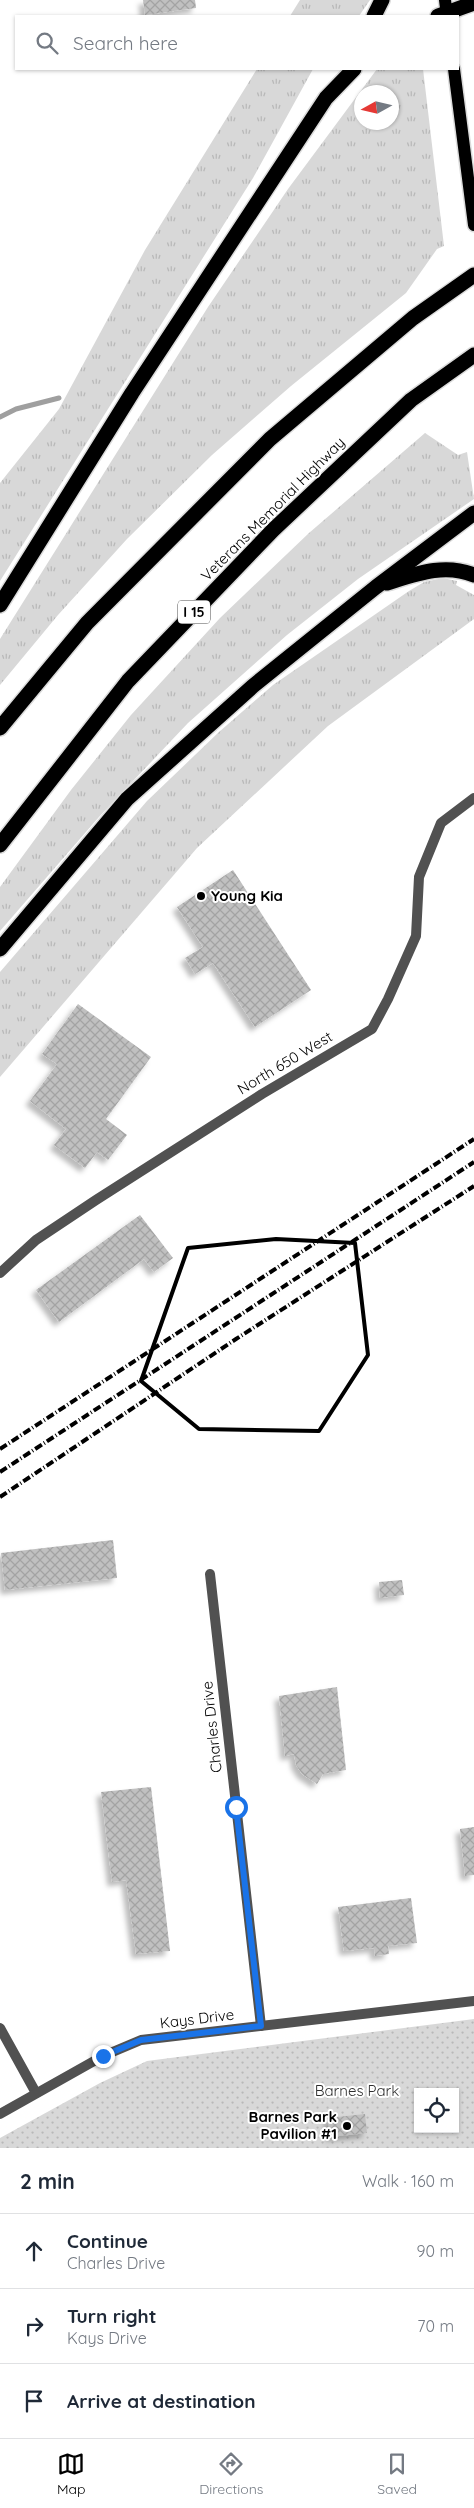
<!DOCTYPE html>
<html lang="en">
<head>
<meta charset="utf-8">
<style>
  :root { --surface:#fff; --page:#f6f6f7; --text:#1f2937; --muted:#747a83; --line:#e0e1e3; --accent:#000 }
  body { margin:0; font-family:Quicksand,sans-serif; background:var(--page); color:var(--text) }
  .controls { position:absolute; right:15px; bottom:15px; display:grid; overflow:hidden; border-radius:0px; box-shadow:0 1px 4px #0004 }
  .controls button { width:45px; height:45px; display:grid; place-items:center; padding:0; border:0; border-bottom:1px solid var(--line); background:var(--surface); color:var(--text); font:25px sans-serif }
  .compass { position:absolute; left:354px; top:85px; width:45px; height:45px; border-radius:50%; background:var(--surface); box-shadow:0 1px 4px #0004; rotate:262deg }
  .stop { position:absolute; width:15px; height:15px; margin:-11px; border:4px solid #1a73e8; border-radius:50%; background:#fff }
  .stop.end { background:#1a73e8; border-color:#fff; box-shadow:0 1px 5px #0008 }
  .list { margin:0; padding:0; list-style:none }
  h2 { display:flex; justify-content:space-between; align-items:center; height:65px; margin:0; padding:0 20px; font-size:21px }
  h2 small { font-size:16px; font-weight:400; color:var(--muted) }
  .list li { display:grid; grid-template-columns:32px 1fr auto; gap:15px; align-items:center; box-sizing:border-box; height:75px; padding:0 20px; border-top:1px solid var(--line) }
  .list b { display:block; font-size:19px; white-space:nowrap }
  .list p { margin:0; font-size:16px; white-space:nowrap; color:var(--muted) }
  .list em { font-size:16px; font-style:normal; color:var(--muted) }
  .icon { flex:none; width:28px; height:28px; fill:none; stroke:currentColor; stroke-width:2; stroke-linecap:round; stroke-linejoin:round }
  .map { position:relative; flex:none; width:474px; height:2148px; overflow:hidden }
  .search { position:absolute; background:var(--surface); box-shadow:0 1px 4px #0004; left:15px; right:15px; top:15px; height:55px; display:flex; align-items:center; gap:12px; box-sizing:border-box; padding:0 18px; border-radius:0px; color:var(--muted); font-size:19px }
  .sheet { height:290px; background:var(--surface) }
  nav { display:flex; justify-content:space-around; align-items:center; box-sizing:border-box; height:70px; border-top:1px solid var(--line); background:var(--surface); font-size:14px; color:var(--muted) }
  nav a { display:grid; justify-items:center; gap:2px }
  nav .on { color:var(--accent) }
  .map>svg:first-child { display:block }
  .grass { fill:url(#grass-tufts); fill-rule:evenodd }
  .park { fill:url(#park-dots); fill-rule:evenodd }
  .lines { fill:none; stroke-linecap:round; stroke-linejoin:round }
  .stream { stroke:#9f9f9f; stroke-width:5 }
  .building { fill:url(#building-cross-hatch); filter:url(#shadow) }
  .primary-casing { stroke:#dbdbdb; stroke-width:15 }
  .motorway-casing { stroke:#dbdbdb; stroke-width:18 }
  .minor { stroke:#515151; stroke-width:10 }
  .primary { stroke:#000; stroke-width:12 }
  .motorway { stroke:#000; stroke-width:15 }
  .rail { stroke:#000; stroke-width:4; stroke-dasharray:8 2.5 1 2.5; stroke-linecap:butt }
  .route { stroke:#1a73e8; stroke-width:6 }
  .marked { fill:none; stroke:#000; stroke-width:4; stroke-linejoin:round }
  .poi-dot { fill:#000; stroke:#fff; stroke-width:2 }
  .labels { text-anchor:middle; stroke-width:4; stroke-linejoin:round; paint-order:stroke }
  .shield { fill:#fff; stroke:#4c4c4c; stroke-width:1 }
  .shield-label { font-size:14px; font-weight:bold; fill:#000 }
  .street-label { font-size:15px; fill:#000; stroke:#fff }
  .poi-label { font-size:15px; font-weight:bold; fill:#000; stroke:#fff; text-anchor:start }
  .park-label { font-size:15px; fill:#2f2f2f; stroke:#fff }
</style>
</head>
<body>
<div class="map">
<svg width="474" height="2148" viewBox="0 0 474 2148">
  <defs>
    <pattern id="grass-tufts" width="24" height="20" patternUnits="userSpaceOnUse" patternTransform="scale(1.25)"><rect width="24" height="20" fill="#d8d8d8"/><path d="M3 7l-1-3M5 7V3M7 7l1-3M15 17l-1-3M17 17v-4M19 17l1-3" fill="none" stroke="#b8b8b8"/></pattern>
    <pattern id="park-dots" width="8" height="8" patternUnits="userSpaceOnUse" patternTransform="scale(1.25)"><rect width="8" height="8" fill="#d8d8d8"/><path d="M2 2h.1M6 6h.1" fill="none" stroke="#b8b8b8" stroke-width="1.8" stroke-linecap="round"/></pattern>
    <pattern id="building-cross-hatch" width="8" height="8" patternUnits="userSpaceOnUse" patternTransform="scale(1.25)"><rect width="8" height="8" fill="#c0c0c0"/><path d="M0 0l8 8M0 8l8-8" fill="none" stroke="#a3a3a3"/></pattern>
    <filter id="shadow"><feDropShadow dx="-4.5" dy="4.5" stdDeviation="2.5" flood-color="#0004"/></filter>
  </defs>
  <rect width="100%" height="100%" fill="#fff"/>
  <!-- grass -->
  <g class="grass">
    <path d="M300,0H370L359,16H290Z"/>
    <path d="M257,69H313L253,178L0,581V483L59,409L145,250Z"/>
    <path d="M377,69H423L444,246L437,249L406,293L291,386L212,455L127,539L58,615L0,685V639L208,307L288,189ZM392,92V122H362V92Z"/>
    <path d="M425,433L458,455L467,452L474,499L358,579L287,635L188,723L99,817L0,931V887L71,790L131,715L220,618L309,533Z"/>
    <path d="M443,578L457,581L456,585L474,595V619L328,726L197,848L0,1077V972L147,801L219,732L273,685L409,591L424,582Z"/>
  </g>
  <!-- park -->
  <path class="park" d="M474,2019V2148H0V2138L100,2083L147,2061ZM418,2092H455V2129H418Z"/>
  <g class="lines">
    <!-- stream -->
    <path class="stream" d="M0,417L16,409L59,398"/>
  </g>
  <!-- building -->
  <g class="building">
    <path d="M143,0H195L196,8L145,15Z"/>
    <path d="M233,870L311,990L255,1027L213,963L195,974L185,958L203,947L177,907Z"/>
    <path d="M78,1004L151,1057L106,1119L127,1135L108,1160L97,1152L85,1168L54,1145L66,1129L30,1101L57,1064L42,1054Z"/>
    <path d="M140,1215L173,1258L154,1272L144,1259L59,1322L36,1290Z"/>
    <path d="M113,1540L117,1578L5,1590L1,1553Z"/>
    <path d="M402,1580L404,1595L380,1598L379,1582Z"/>
    <path d="M337,1687L346,1770L323,1774L317,1784L302,1774L296,1765L294,1754L285,1756L279,1696Z"/>
    <path d="M151,1787L170,1951L136,1954L126,1880L112,1882L101,1792Z"/>
    <path d="M474,1827V1875L465,1876L460,1829Z"/>
    <path d="M411,1898L417,1943L388,1946L389,1954L375,1956L374,1948L344,1951L338,1907Z"/>
    <path d="M365,2114L367,2133L330,2137L328,2118Z"/>
  </g>
  <g class="lines">
    <!-- primary casing -->
    <g class="primary-casing">
      <g id="primary">
        <path d="M445,0L447,16"/>
        <path d="M454,69L474,225"/>
      </g>
    </g>
    <!-- motorway casing -->
    <g class="motorway-casing">
      <g id="motorway">
        <path d="M374,16L382,0"/>
        <path d="M438,16L474,3"/>
        <path d="M387,583C416,574 444,563 474,575"/>
        <path d="M0,605L132,393L326,98L354,69"/>
        <path d="M0,728L87,623L270,439L413,318L474,275"/>
        <path d="M0,845L128,681L273,530L411,400L474,355"/>
        <path d="M0,949L127,799L253,686L376,587L474,513"/>
      </g>
    </g>
    <!-- minor -->
    <g class="minor">
      <path d="M0,1273L36,1240L96,1200L262,1094L372,1029L388,999L416,936L419,877L441,823L474,798"/>
      <path d="M210,1574L261,2026"/>
      <path d="M0,2028L36,2093"/>
      <path d="M0,2114L103,2056L141,2040L474,2001"/>
    </g>
    <!-- primary -->
    <use href="#primary" class="primary"/>
    <!-- motorway -->
    <use href="#motorway" class="motorway"/>
    <!-- rail -->
    <g class="rail">
      <path d="M0,1449L474,1139"/>
      <path d="M0,1472L474,1162"/>
      <path d="M0,1497L236,1339L474,1186"/>
    </g>
  </g>
  <g class="lines">
    <!-- route -->
    <path class="route" d="M103,2056L141,2040L261,2026L236,1807"/>
  </g>
  <!-- marked area -->
  <path class="marked" d="M276,1239L355,1243L368,1355L319,1431L199,1429L141,1381L188,1248Z"/>
  <!-- markers -->
  <g class="poi-dot">
    <circle cx="201" cy="896" r="5"/>
    <circle cx="347" cy="2126" r="5"/>
  </g>
  <g class="labels">
    <!-- shield labels -->
    <rect class="shield" x="178" y="600.5" width="32" height="23" rx="4"/>
    <g class="shield-label">
      <text x="194" y="617">I 15</text>
    </g>
    <!-- street labels -->
    <g class="street-label">
      <text transform="translate(273 509) rotate(-45)" y="5">Veterans Memorial Highway</text>
      <text transform="translate(285 1063) rotate(-31)" y="5">North 650 West</text>
      <text transform="translate(212 1727) rotate(-96)" y="5">Charles Drive</text>
      <text transform="translate(197 2019) rotate(-7)" y="5">Kays Drive</text>
    </g>
    <!-- poi labels -->
    <g class="poi-label">
      <text x="211" y="901">Young Kia</text>
      <text x="337" y="2122" text-anchor="end">Barnes Park<tspan x="337" dy="17">Pavilion #1</tspan></text>
    </g>
    <!-- park labels -->
    <g class="park-label">
      <text x="357" y="2096">Barnes Park</text>
    </g>
  </g>
</svg>
<div class="controls">
<button><svg class="icon" aria-label="locate" viewBox="0 0 24 24"><circle cx="12" cy="12" r="6"/><path d="M12 2v4M12 18v4M2 12h4M18 12h4"/></svg></button>
</div>
<svg class="compass" viewBox="-18 -18 36 36"><path d="M0-13l5 13h-10z" fill="#e53935"/><path d="M0 13l5-13h-10z" fill="#747a83"/></svg>
<div class="stop" style="left:236px;top:1807px"></div>
<div class="stop end" style="left:103px;top:2056px"></div>
<div class="search"><svg class="icon" aria-label="search" viewBox="0 0 24 24"><circle cx="10" cy="10" r="6"/><path d="M15 15l6 6"/></svg>Search here</div>
</div>
<section class="sheet">
<h2>2 min<small>Walk · 160 m</small></h2>
<ul class="list">
<li><svg class="icon" aria-label="ahead" viewBox="0 0 24 24"><path d="M12 20V5M6 11l6-6 6 6"/></svg><div><b>Continue</b><p>Charles Drive</p></div><em>90 m</em></li>
<li><svg class="icon" aria-label="right" viewBox="0 0 24 24"><path d="M7 20v-9h11M14 6l5 5-5 5"/></svg><div><b>Turn right</b><p>Kays Drive</p></div><em>70 m</em></li>
<li><svg class="icon" aria-label="arrive" viewBox="0 0 24 24"><path d="M6 21V4h12l-3 4 3 4H6"/></svg><div><b>Arrive at destination</b></div></li>
</ul>
</section>
<nav>
<a class="on"><svg class="icon" aria-label="map" viewBox="0 0 24 24"><path d="M3 6l6-2 6 2 6-2v14l-6 2-6-2-6 2zM9 4v14M15 6v14"/></svg>Map</a>
<a><svg class="icon" aria-label="directions" viewBox="0 0 24 24"><path d="M12 3l9 9-9 9-9-9zM9 14v-3h6M13 9l2 2-2 2"/></svg>Directions</a>
<a><svg class="icon" aria-label="saved" viewBox="0 0 24 24"><path d="M7 4h10v16l-5-4-5 4z"/></svg>Saved</a>
</nav>
</body>
</html>
